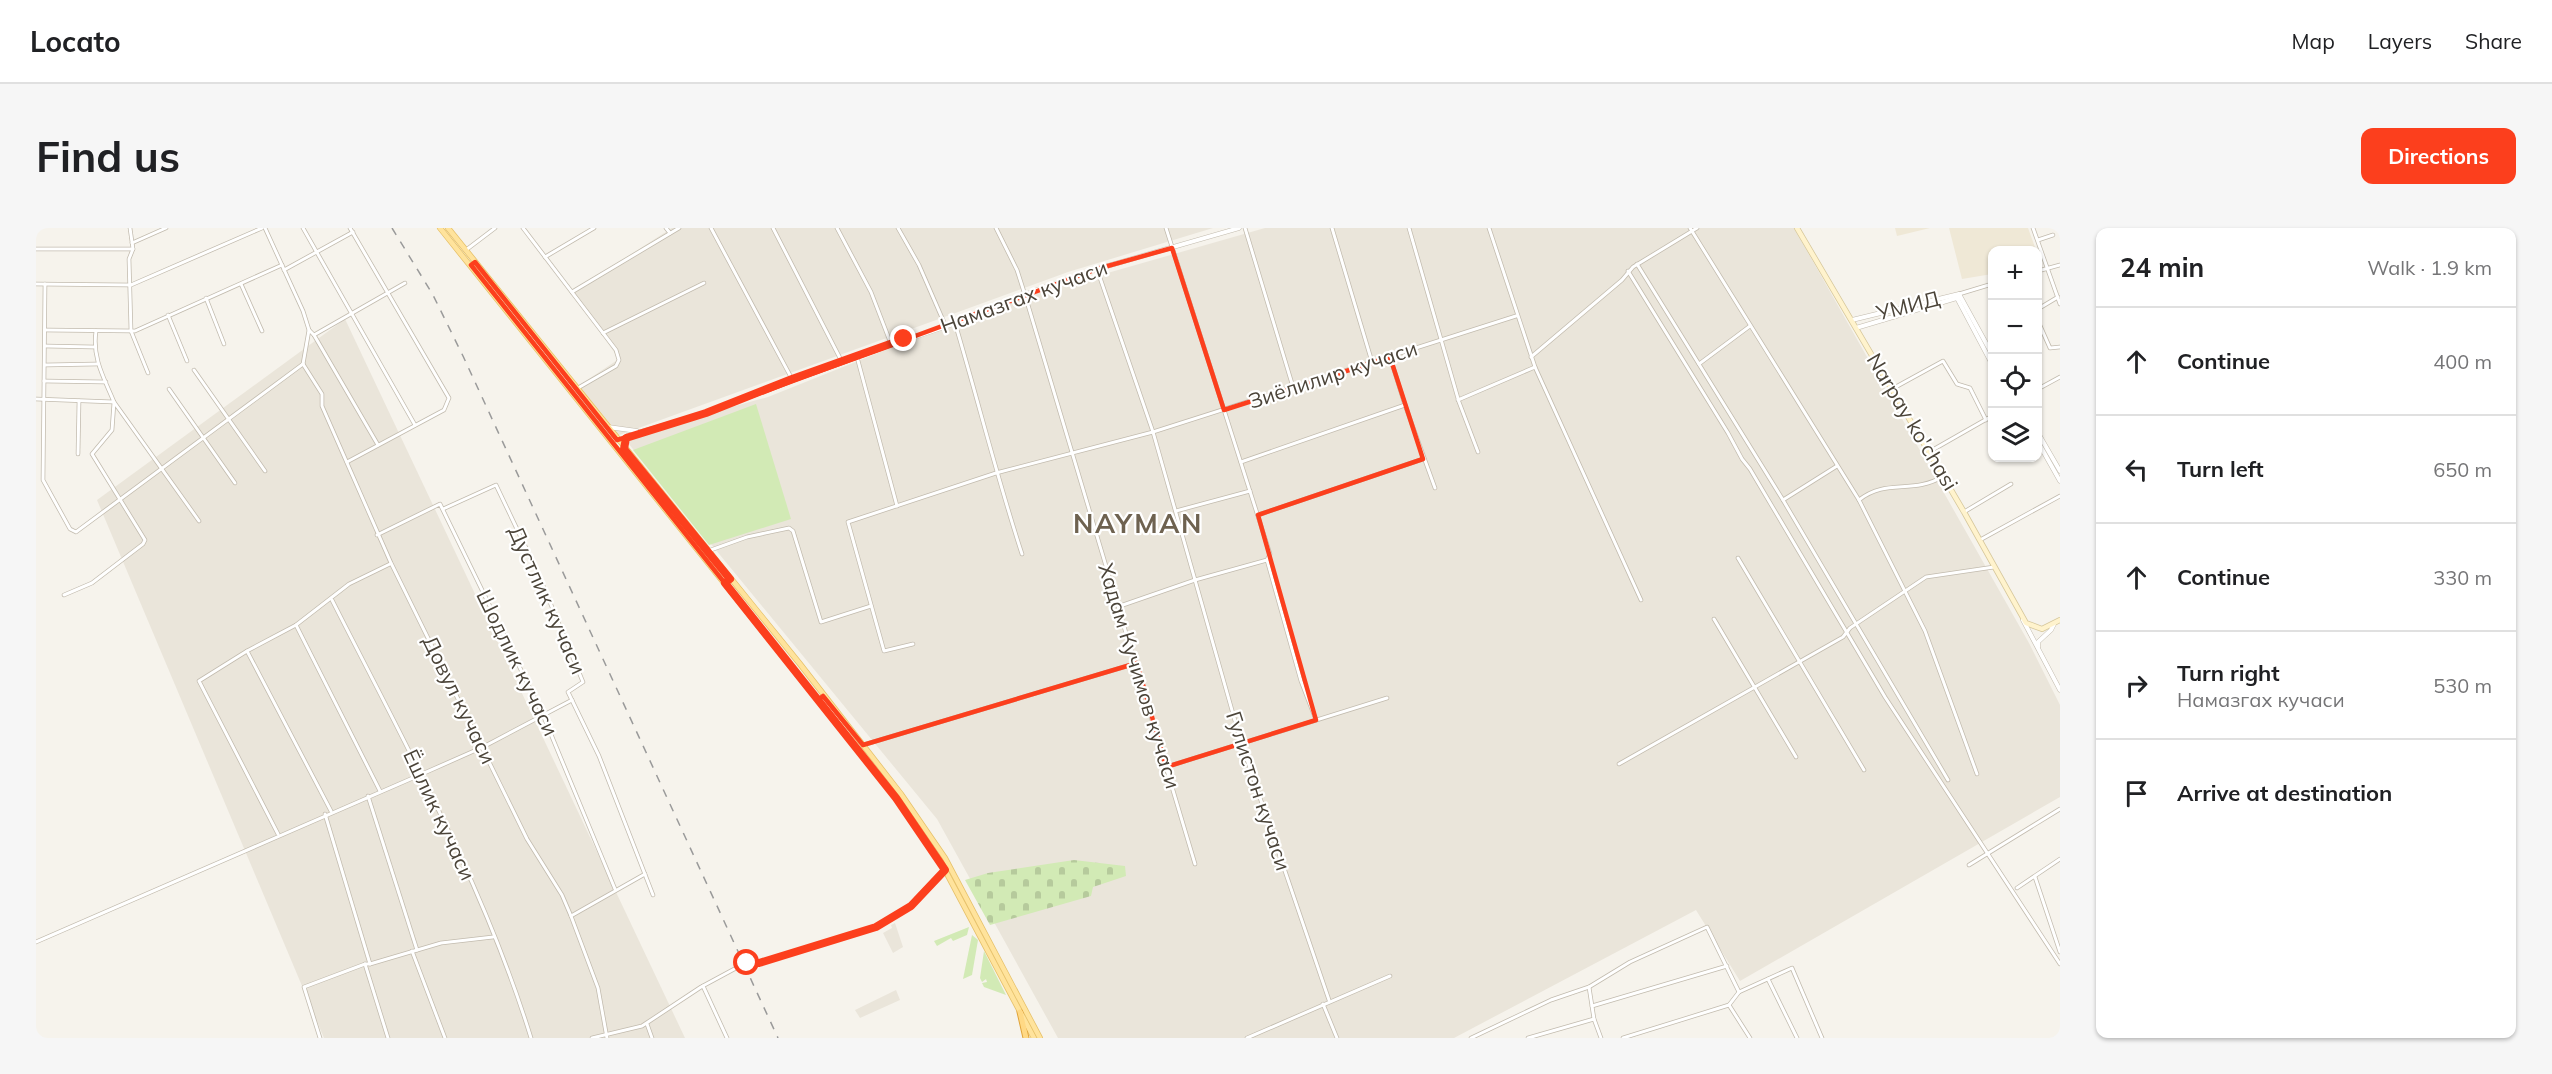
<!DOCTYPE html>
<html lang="en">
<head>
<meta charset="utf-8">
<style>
  :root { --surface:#fff; --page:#f6f6f6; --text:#202124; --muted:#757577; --line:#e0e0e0; --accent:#fc3f1d }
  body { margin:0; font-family:Mulish,sans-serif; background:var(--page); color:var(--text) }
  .controls { position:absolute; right:18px; top:18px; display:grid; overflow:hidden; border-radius:12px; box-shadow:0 2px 4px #0004 }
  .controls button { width:54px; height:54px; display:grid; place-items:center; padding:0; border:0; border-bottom:2px solid var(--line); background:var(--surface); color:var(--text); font:30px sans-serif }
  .stop { position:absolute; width:18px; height:18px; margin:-14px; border:4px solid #fc3f1d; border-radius:50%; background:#fff }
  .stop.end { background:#fc3f1d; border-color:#fff; box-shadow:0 2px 6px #0008 }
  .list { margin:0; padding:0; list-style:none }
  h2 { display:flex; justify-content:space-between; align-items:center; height:78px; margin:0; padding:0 24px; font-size:26px }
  h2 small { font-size:20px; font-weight:400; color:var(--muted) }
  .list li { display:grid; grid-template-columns:39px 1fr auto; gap:18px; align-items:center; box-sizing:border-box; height:108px; padding:0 24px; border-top:2px solid var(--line) }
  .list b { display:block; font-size:22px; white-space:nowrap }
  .list p { margin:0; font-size:20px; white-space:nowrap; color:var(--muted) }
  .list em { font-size:20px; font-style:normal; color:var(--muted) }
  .icon { flex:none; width:33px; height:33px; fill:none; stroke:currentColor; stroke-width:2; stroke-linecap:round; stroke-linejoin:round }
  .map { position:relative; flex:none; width:2024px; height:810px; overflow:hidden; border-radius:12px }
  header { display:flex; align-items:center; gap:36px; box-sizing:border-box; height:84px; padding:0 30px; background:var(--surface); border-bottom:2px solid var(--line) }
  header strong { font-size:28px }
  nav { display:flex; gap:33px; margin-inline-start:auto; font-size:21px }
  .intro { display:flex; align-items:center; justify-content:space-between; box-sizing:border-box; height:144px; padding:0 36px }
  h1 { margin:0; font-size:42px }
  .button { padding:15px 27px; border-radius:12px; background:var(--accent); color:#fff; font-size:21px; font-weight:700 }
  main { display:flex; gap:36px; padding:0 36px }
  aside { flex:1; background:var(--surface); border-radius:12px; box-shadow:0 2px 4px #0004 }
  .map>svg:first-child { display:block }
  .residential { fill:#eae5da }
  .education { fill:#efe8d6 }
  .green { fill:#d2eab5 }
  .cemetery { fill:url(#cemetery-stones) }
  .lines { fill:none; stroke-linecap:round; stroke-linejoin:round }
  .minor-casing { stroke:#c2bbae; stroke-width:4.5 }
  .tertiary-casing { stroke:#c2bbae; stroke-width:5 }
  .secondary-casing { stroke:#d6c79b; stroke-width:6 }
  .primary-casing { stroke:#e6c16a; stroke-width:6 }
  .trunk-casing { stroke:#e0a43c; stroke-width:7 }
  .minor { stroke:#fff; stroke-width:3 }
  .tertiary { stroke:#fff; stroke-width:4 }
  .secondary { stroke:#fff3cd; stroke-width:4.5 }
  .primary { stroke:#ffe39c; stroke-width:4.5 }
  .trunk { stroke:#ffd985; stroke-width:5 }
  .rail { stroke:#9a9a9a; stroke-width:1.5; stroke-dasharray:8 8; stroke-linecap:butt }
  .route { stroke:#fc3f1d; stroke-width:8 }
  .marked { fill:none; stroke:#fc3f1d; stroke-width:4.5; stroke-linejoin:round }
  .labels { text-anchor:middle; stroke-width:4.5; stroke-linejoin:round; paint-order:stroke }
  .street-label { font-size:21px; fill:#4b4439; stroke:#fff }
  .district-label { font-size:27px; font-weight:bold; letter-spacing:1.5px; fill:#6e6250; stroke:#fff }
</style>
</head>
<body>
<header>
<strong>Locato</strong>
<nav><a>Map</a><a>Layers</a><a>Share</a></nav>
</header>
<div class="intro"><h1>Find us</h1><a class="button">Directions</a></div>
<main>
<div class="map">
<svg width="2024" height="810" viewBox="0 0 2024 810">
  <defs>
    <pattern id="cemetery-stones" width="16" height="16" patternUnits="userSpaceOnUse" patternTransform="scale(1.5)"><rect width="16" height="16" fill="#d2eab5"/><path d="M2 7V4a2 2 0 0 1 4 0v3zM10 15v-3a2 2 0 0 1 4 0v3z" fill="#b6ca9c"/></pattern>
  </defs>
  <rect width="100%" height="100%" fill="#f6f3ec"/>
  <!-- residential -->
  <g class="residential">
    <path d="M636,0H1177L1032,44L575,210L536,162L583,131L536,64Z"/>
    <path d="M1229,0H1758L1993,415L2024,477V569L1704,753L1660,682L1418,810H1022L901,591L587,209L732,169L922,93L1005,64Z"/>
    <path d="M309,91L649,810H288L61,272Z"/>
    <path d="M859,695L867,719L857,725L847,705L856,700L855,697Z"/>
    <path d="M860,762L864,772L824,790L819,782Z"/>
  </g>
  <!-- education -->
  <g class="education">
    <path d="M1859,0H1894L1861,8Z"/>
    <path d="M1913,0H1992L2000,22H1956V46L1926,51Z"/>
  </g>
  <!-- green -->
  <g class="green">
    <path d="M720,176L755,291L673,317L597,222Z"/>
    <path d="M933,699L931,707L917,713L915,710L901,718L898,713Z"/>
    <path d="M936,707L942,712L936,747L927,751Z"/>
    <path d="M948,723L970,767L948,759L946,755L951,754L950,751L946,754L944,750Z"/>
  </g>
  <!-- cemetery -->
  <path class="cemetery" d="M1038,632L1089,638L1090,648L1057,659L1055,668L954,697L929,652L952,645Z"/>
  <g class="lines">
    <!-- minor casing -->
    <g class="minor-casing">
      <g id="minor">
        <path d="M94,0L97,21L93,31L95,103L112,145"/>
        <path d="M229,0L267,83L273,102L267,136"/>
        <path d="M267,0L379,197"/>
        <path d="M487,0L580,122L583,132L580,138L542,160"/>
        <path d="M630,0L634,5"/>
        <path d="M675,0L756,151"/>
        <path d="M737,0L806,134"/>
        <path d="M801,0L835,64L855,116"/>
        <path d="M862,0L883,37L910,99"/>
        <path d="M960,0L981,42L989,67L1159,636"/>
        <path d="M1130,0L1234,326L1231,332L1265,453L1280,492"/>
        <path d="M1209,0L1257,159"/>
        <path d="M1296,0L1336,134"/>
        <path d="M1373,0L1423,174L1442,224"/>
        <path d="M1453,0L1499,139L1605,372"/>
        <path d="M1654,0L1823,272L1889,403L1941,546"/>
        <path d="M1997,0L2024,76"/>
        <path d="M2002,12L2017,7"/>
        <path d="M96,15L130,0"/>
        <path d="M0,21H97"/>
        <path d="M430,22L459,0"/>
        <path d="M509,29L558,0"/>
        <path d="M1601,36L1747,272L1912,552"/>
        <path d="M1061,41L1117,204L1205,514L1293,772"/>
        <path d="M248,42L317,4"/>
        <path d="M1592,43L1692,205L1706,231L1714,241L1849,469L2024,736"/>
        <path d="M2002,43L2024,37"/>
        <path d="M0,56L95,57L226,0"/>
        <path d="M9,56L7,252L34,301L40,304L267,136"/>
        <path d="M205,56L226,103"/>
        <path d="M536,64L643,0"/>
        <path d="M1923,66L1956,56"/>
        <path d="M170,70L188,116"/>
        <path d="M2002,81L2022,69"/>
        <path d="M132,87L151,133"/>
        <path d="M2002,93L2014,120L2024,119"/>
        <path d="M919,95C942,172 961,250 986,326"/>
        <path d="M9,102L99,103L246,37"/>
        <path d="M273,102L278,107L369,55"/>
        <path d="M567,105L668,55"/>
        <path d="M278,107L342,217"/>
        <path d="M9,118L58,119"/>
        <path d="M821,129L861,278"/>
        <path d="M1354,129L1369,177"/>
        <path d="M1495,129L1586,52L1597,39L1661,0"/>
        <path d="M267,136L286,166V178L355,335L491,611L526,667L535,688L562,760L571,810"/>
        <path d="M1663,136L1714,98"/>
        <path d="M9,137L61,136"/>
        <path d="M158,142L229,243"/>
        <path d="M8,153L70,154"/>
        <path d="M133,161L199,255"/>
        <path d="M1856,161L1907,133L1921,156L1934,160L1950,192"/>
        <path d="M2002,161L2024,149"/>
        <path d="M0,171L78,174C68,150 56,130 60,103"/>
        <path d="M1422,172L1499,139"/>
        <path d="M1893,224L1956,188"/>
        <path d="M42,226L43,173"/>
        <path d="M311,234L408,182L413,170L314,0"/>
        <path d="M1205,234L1369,177L1399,260"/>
        <path d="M1747,272L1801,238"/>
        <path d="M1823,272C1851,250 1876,267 1908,248"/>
        <path d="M407,281L460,257L501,343L547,454L532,464L563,528L617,667"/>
        <path d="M1140,283L1214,263"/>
        <path d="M1928,284L1975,256"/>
        <path d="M1222,287L1387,231"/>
        <path d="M341,307L404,276L507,487L579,661"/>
        <path d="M1944,312L2024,268"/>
        <path d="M672,323L711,309L753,300L757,303L785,394L835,378"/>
        <path d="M1702,330L1828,542"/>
        <path d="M28,367L56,355L107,316L109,312L56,226L76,202L78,174L163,293"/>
        <path d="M296,372C368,514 448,657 495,810"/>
        <path d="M1084,378L1159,352L1231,332"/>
        <path d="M1678,391L1760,529"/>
        <path d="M260,397L211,423L295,583"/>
        <path d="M877,416L848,423L812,294L960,245L1117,204L1480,88"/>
        <path d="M211,423L163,453L242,606"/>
        <path d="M827,517L1101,435"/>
        <path d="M1583,536L1807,409L1814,400L1890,349L1958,339"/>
        <path d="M1130,539L1351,470"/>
        <path d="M344,563L260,397L313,356L354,336"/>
        <path d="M332,568L381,722"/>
        <path d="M289,586L334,736"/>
        <path d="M1933,637L2024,581"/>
        <path d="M1999,649L2024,724"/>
        <path d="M1981,660L2024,631"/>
        <path d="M535,688L609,646"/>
        <path d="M0,714L386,546L447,519L536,472"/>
        <path d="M376,723L409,810"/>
        <path d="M711,735H723L840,699L875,678L909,642"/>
        <path d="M329,736L352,810"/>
        <path d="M1732,751L1761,810"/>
        <path d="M667,758L691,810"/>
        <path d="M1553,759L1558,791L1565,810"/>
        <path d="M1703,764L1693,777L1714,810"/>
        <path d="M1287,776L1301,810"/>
        <path d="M1556,778L1691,738"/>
        <path d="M611,796L616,810"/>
        <path d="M284,810L268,759L329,736H334L405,715L457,709"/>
        <path d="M556,810L606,798L665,759L702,739"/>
        <path d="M1211,810L1354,748"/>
        <path d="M1435,810L1515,772L1553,759L1594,734L1671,699L1703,764L1756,740L1786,810"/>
        <path d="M1492,810L1558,791"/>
        <path d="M1587,810L1693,777"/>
      </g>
    </g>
    <!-- tertiary casing -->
    <g class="tertiary-casing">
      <g id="tertiary">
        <path d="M1920,68L1956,136"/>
        <path d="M1816,92L1923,66L1956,126"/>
        <path d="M1820,100L1924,69"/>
        <path d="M572,199L601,203"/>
        <path d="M2002,205L2024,243"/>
        <path d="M2002,214L2024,253"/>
        <path d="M588,219L591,208L670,185L756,151L943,87L998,63L1061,41L1203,0"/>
        <path d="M1987,392L2024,462"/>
        <path d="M2002,419V414L2015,402L2018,396"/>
      </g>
    </g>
    <!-- secondary casing -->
    <g class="secondary-casing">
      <path id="secondary" d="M1761,0L1928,284L1990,395L2006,401L2024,392"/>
    </g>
    <!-- primary casing -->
    <g class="primary-casing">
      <g id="primary">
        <path d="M404,0L860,570L909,642L998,810"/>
        <path d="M412,0L764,436L865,566L909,630L1004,810"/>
      </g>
    </g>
    <!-- trunk casing -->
    <g class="trunk-casing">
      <path id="trunk" d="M984,784L990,810"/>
    </g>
    <!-- minor -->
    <use href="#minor" class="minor"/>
    <!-- tertiary -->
    <use href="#tertiary" class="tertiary"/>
    <!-- secondary -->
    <use href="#secondary" class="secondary"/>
    <!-- primary -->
    <use href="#primary" class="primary"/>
    <!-- trunk -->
    <use href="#trunk" class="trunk"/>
    <!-- rail -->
    <path class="rail" d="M356,0L397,67L427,128L742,810"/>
  </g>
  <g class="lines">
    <!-- route -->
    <path class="route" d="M711,735H723L840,699L875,678L909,642L860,570L689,355L694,351L588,221L590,210L670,185L756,151L868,111"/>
  </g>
  <!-- marked area -->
  <path class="marked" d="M1136,20L1188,182L1354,129L1387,231L1222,287L1280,492L1130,539L1101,435L827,517L787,468L782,472L435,37L439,34L581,212L670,185L1061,41Z"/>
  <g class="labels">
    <!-- street labels -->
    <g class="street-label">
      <text transform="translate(988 69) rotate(-20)" y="7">Намазгах кучаси</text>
      <text transform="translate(1872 78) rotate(-14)" y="7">УМИД</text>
      <text transform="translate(1297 147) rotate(-18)" y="7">Зиёлилир кучаси</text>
      <text transform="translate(1876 194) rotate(59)" y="7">Narpay ko'chasi</text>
      <text transform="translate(511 372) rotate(66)" y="7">Дустлик кучаси</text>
      <text transform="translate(481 435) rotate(64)" y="7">Шодлик кучаси</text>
      <text transform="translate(1103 448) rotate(73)" y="7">Хадам Кучимов кучаси</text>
      <text transform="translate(423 472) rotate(64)" y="7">Довул кучаси</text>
      <text transform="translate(1222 563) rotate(72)" y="7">Гулистон кучаси</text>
      <text transform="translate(403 587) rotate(65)" y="7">Ёшлик кучаси</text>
    </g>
    <!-- district labels -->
    <g class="district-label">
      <text x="1102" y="305">NAYMAN</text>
    </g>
  </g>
</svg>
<div class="controls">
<button>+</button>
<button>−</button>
<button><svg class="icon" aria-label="locate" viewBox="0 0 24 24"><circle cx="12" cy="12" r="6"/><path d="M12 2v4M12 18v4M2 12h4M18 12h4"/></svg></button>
<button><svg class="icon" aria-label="layers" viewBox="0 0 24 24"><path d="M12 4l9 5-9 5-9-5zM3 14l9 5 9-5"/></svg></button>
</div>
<div class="stop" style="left:711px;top:735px"></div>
<div class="stop end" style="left:868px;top:111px"></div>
</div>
<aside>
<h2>24 min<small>Walk · 1.9 km</small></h2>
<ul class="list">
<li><svg class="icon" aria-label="ahead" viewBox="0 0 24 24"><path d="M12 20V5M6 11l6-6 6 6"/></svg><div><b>Continue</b></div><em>400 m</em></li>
<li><svg class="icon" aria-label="left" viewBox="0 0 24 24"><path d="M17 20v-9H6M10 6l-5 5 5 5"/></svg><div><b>Turn left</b></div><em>650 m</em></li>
<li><svg class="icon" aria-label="ahead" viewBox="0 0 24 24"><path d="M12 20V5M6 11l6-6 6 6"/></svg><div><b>Continue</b></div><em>330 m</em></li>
<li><svg class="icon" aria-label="right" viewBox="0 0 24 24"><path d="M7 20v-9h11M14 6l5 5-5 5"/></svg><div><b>Turn right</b><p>Намазгах кучаси</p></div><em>530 m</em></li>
<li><svg class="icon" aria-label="arrive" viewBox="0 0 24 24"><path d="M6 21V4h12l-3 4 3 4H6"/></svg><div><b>Arrive at destination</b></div></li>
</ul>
</aside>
</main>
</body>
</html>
